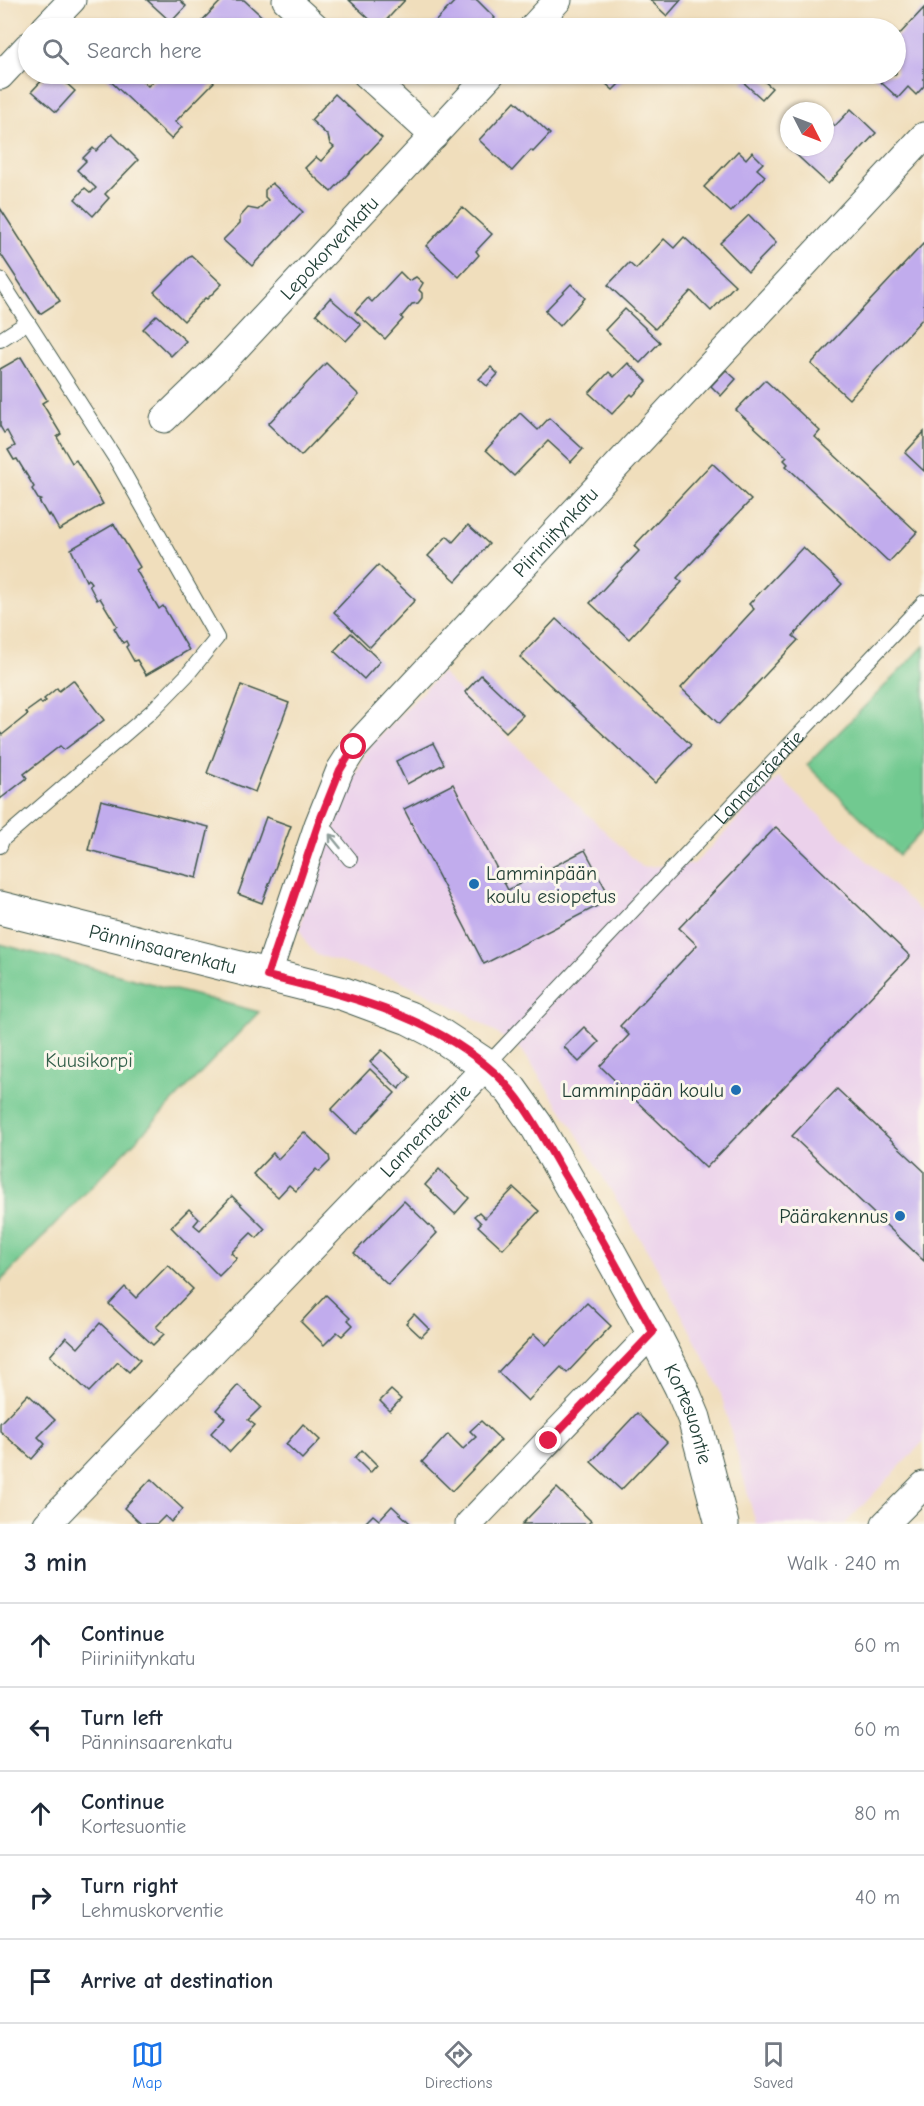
<!DOCTYPE html>
<html lang="en">
<head>
<meta charset="utf-8">
<style>
  :root { --surface:#fff; --page:#f6f6f7; --text:#1f2937; --muted:#747a83; --line:#e0e1e3; --accent:#1a73e8 }
  body { margin:0; font-family:"Comic Neue",sans-serif; background:var(--page); color:var(--text) }
  .compass { position:absolute; left:780px; top:102px; width:54px; height:54px; border-radius:50%; background:var(--surface); box-shadow:0 2px 4px #0004; rotate:132deg }
  .stop { position:absolute; width:18px; height:18px; margin:-14px; border:4px solid #e11d48; border-radius:50%; background:#fff }
  .stop.end { background:#e11d48; border-color:#fff; box-shadow:0 2px 6px #0008 }
  .list { margin:0; padding:0; list-style:none }
  h2 { display:flex; justify-content:space-between; align-items:center; height:78px; margin:0; padding:0 24px; font-size:26px }
  h2 small { font-size:20px; font-weight:400; color:var(--muted) }
  .list li { display:grid; grid-template-columns:39px 1fr auto; gap:18px; align-items:center; box-sizing:border-box; height:84px; padding:0 24px; border-top:2px solid var(--line) }
  .list b { display:block; font-size:22px; white-space:nowrap }
  .list p { margin:0; font-size:20px; white-space:nowrap; color:var(--muted) }
  .list em { font-size:20px; font-style:normal; color:var(--muted) }
  .icon { flex:none; width:33px; height:33px; fill:none; stroke:currentColor; stroke-width:2; stroke-linecap:round; stroke-linejoin:round }
  .map { position:relative; flex:none; width:924px; height:1524px; overflow:hidden }
  .search { position:absolute; background:var(--surface); box-shadow:0 2px 4px #0004; left:18px; right:18px; top:18px; height:66px; display:flex; align-items:center; gap:15px; box-sizing:border-box; padding:0 21px; border-radius:33px; color:var(--muted); font-size:22px }
  .sheet { height:498px; background:var(--surface) }
  nav { display:flex; justify-content:space-around; align-items:center; box-sizing:border-box; height:84px; border-top:2px solid var(--line); background:var(--surface); font-size:16px; color:var(--muted) }
  nav a { display:grid; justify-items:center; gap:3px }
  nav .on { color:var(--accent) }
  .map>svg:first-child { display:block }
  .built { fill:#ebd1eb }
  .green { fill:#71c990; stroke:#488362; stroke-width:1.5 }
  .building { fill:#c1aced }
  .lines { fill:none; stroke-linecap:round; stroke-linejoin:round }
  .service-casing { stroke:#3e5548; stroke-width:16 }
  .minor-casing { stroke:#3e5548; stroke-width:29 }
  .tertiary-casing { stroke:#3e5548; stroke-width:35 }
  .service { stroke:#fff; stroke-width:14 }
  .minor { stroke:#fff; stroke-width:27 }
  .tertiary { stroke:#fff; stroke-width:33 }
  .oneway { stroke:#8f9e9a }
  .route { stroke:#e11d48; stroke-width:8 }
  .poi-dot { fill:#1f6fb2; stroke:#fbf7ec; stroke-width:2 }
  .labels { text-anchor:middle; stroke-width:6; stroke-linejoin:round; paint-order:stroke }
  .street-label { font-size:20px; fill:#1f3d34; stroke:#fbf7ec }
  .poi-label { font-size:20px; fill:#1f3d34; stroke:#fbf7ec; text-anchor:end }
  .park-label { font-size:20px; fill:#34604b; stroke:#fbf7ec }
</style>
</head>
<body>
<div class="map">
<svg width="924" height="1524" viewBox="0 0 924 1524">
  <rect width="100%" height="100%" fill="#fbf7ec"/>
  <filter id="ink" filterUnits="userSpaceOnUse"><feTurbulence type="fractalNoise" baseFrequency=".0167" numOctaves="2"/><feDisplacementMap in="SourceGraphic" scale="12" xChannelSelector="R" yChannelSelector="G"/><feConvolveMatrix kernelMatrix="1 2 1 2 8 2 1 2 1" color-interpolation-filters="sRGB"/></filter>
  <filter id="wash" filterUnits="userSpaceOnUse"><feTurbulence type="fractalNoise" baseFrequency=".008" numOctaves="4" result="noise"/><feDisplacementMap in="SourceGraphic" scale="24" xChannelSelector="R" yChannelSelector="G"/><feGaussianBlur stdDeviation="1.35" result="paint"/><feColorMatrix in="noise" values="0 0 0 0 0 0 0 0 0 0 0 0 0 0 0 0 0 1.4 0 .05"/><feComposite in="paint" operator="in"/></filter>
  <g filter="url(#wash)">
    <rect width="100%" height="100%" fill="#f0debc"/>
    <!-- built -->
    <path class="built" d="M441,673L642,867L694,864L779,777L924,915V1441L845,1524H756L719,1387L659,1270L575,1131L522,1050L463,1011L397,979L317,955L306,943L300,930L303,913L324,860L342,801L369,747Z"/>
    <!-- green -->
    <g class="green">
      <path d="M924,646V829L899,855L807,765Z"/>
      <path d="M0,944L259,1012L0,1282Z"/>
    </g>
    <g id="blocks">
      <!-- building -->
      <g class="building">
        <path d="M147,0H180L186,6L171,22Z"/>
        <path d="M222,0H244L270,24L265,28H195Z"/>
        <path d="M349,0H405L379,28Z"/>
        <path d="M456,0H477L495,18L485,28H429Z"/>
        <path d="M650,0H681L667,16Z"/>
        <path d="M924,8V86L916,95L908,87L898,98L872,74H896V38Z"/>
        <path d="M48,74H56L75,91L56,112L32,91Z"/>
        <path d="M103,74H135L148,86L161,74H206L214,82L175,122L182,127L171,139Z"/>
        <path d="M595,74H629L613,90Z"/>
        <path d="M751,74H756L772,88L762,99L743,82Z"/>
        <path d="M335,94L382,138L331,192L305,168L316,157L321,161L334,147L330,144L328,136L311,120Z"/>
        <path d="M515,101L550,134L533,152L531,150L512,171L479,140Z"/>
        <path d="M851,109L876,133L828,184L788,147H825V116L835,126Z"/>
        <path d="M112,134L138,160L105,194L109,198L93,216L75,199L85,188L91,193L96,188L77,170L86,161L83,158L93,148L96,151Z"/>
        <path d="M738,151L746,159L752,152L763,163L757,169L765,176L731,212L704,187Z"/>
        <path d="M272,183L303,212L252,266L223,240L240,223V217L248,208L258,210L268,200L265,197V190Z"/>
        <path d="M462,207L492,234L476,251L479,255L459,277L426,246Z"/>
        <path d="M0,208L60,301L40,314L0,253Z"/>
        <path d="M749,215L776,243L748,272L720,243Z"/>
        <path d="M684,237L735,285L711,311L691,291L655,329L608,285L629,263L636,269L664,239L674,248Z"/>
        <path d="M924,243V317L849,399L811,364Z"/>
        <path d="M191,255L222,284L207,299L205,298L184,321L154,292Z"/>
        <path d="M400,272L409,281L416,277L423,283L419,290L422,293V298L418,303L412,304L401,317L403,319L385,339L355,312L368,298L372,302Z"/>
        <path d="M571,284L585,298L560,326L545,311Z"/>
        <path d="M330,298L361,325L346,341L316,314Z"/>
        <path d="M625,309L660,342L640,363L605,330Z"/>
        <path d="M157,315L186,341L171,356L143,329Z"/>
        <path d="M21,357L47,400L42,403L61,434L57,437L72,463L76,460L103,504L59,530L50,514L48,516L39,501L41,500L38,499L32,489L34,487L17,459L14,460L8,450L15,446L7,431L4,433L0,426V369Z"/>
        <path d="M326,363L359,395L301,456L268,424Z"/>
        <path d="M628,363L647,381L633,396L631,394L612,414L589,393L609,372L614,377Z"/>
        <path d="M491,367L498,374L487,386L479,379Z"/>
        <path d="M726,370L736,379L721,396L711,386Z"/>
        <path d="M765,380L820,431L815,437L917,532L889,562L786,466L788,464L784,460L787,457L736,410Z"/>
        <path d="M520,413L538,430L549,418L583,449L571,462L548,441L514,476L486,450Z"/>
        <path d="M924,432V471L905,453Z"/>
        <path d="M712,463L751,500L677,578L682,582L629,639L590,603L639,551L634,546Z"/>
        <path d="M114,524L140,567L136,570L159,609L163,606L189,650L146,675L137,660L134,661L126,647L128,645L126,641L123,643L114,628L117,626L100,598L97,600L89,585L91,583L88,579L86,581L71,549Z"/>
        <path d="M468,525L489,544L456,581L428,556L447,536L453,542Z"/>
        <path d="M803,547L842,584L793,636L798,640L719,724L681,688L754,609L749,604Z"/>
        <path d="M378,565L415,600L370,647L334,612Z"/>
        <path d="M556,619L691,745L655,783L520,657Z"/>
        <path d="M351,633L380,661L364,679L334,651Z"/>
        <path d="M481,675L523,715L506,732L465,692Z"/>
        <path d="M73,680L104,720L64,750L60,746L24,774L27,778L0,799V732L2,735L28,714L26,712L40,702L42,704L46,701L44,699L57,688L59,691Z"/>
        <path d="M241,685L289,703L255,792L207,773Z"/>
        <path d="M433,743L444,764L407,784L396,761Z"/>
        <path d="M453,784L508,890L585,850L611,899L484,964L404,809Z"/>
        <path d="M101,800L209,827L197,878L88,850Z"/>
        <path d="M266,817L291,826L262,903L238,894Z"/>
        <path d="M776,827L910,956L706,1168L600,1066L629,1035L620,1026L697,945L679,928Z"/>
        <path d="M584,1027L599,1042L579,1062L564,1047Z"/>
        <path d="M382,1050L410,1077L399,1089L370,1062Z"/>
        <path d="M370,1069L395,1093L356,1134L331,1110Z"/>
        <path d="M837,1089L924,1171V1261L792,1136Z"/>
        <path d="M304,1132L329,1156L330,1161L319,1172L316,1169L296,1191L289,1185L278,1197L253,1174L273,1153L278,1159Z"/>
        <path d="M439,1169L469,1198L455,1214L425,1185Z"/>
        <path d="M514,1188L539,1211L503,1249L478,1226L481,1223L474,1216L479,1212L485,1218Z"/>
        <path d="M232,1196L265,1229L257,1238L251,1233L231,1253L237,1258L219,1276L171,1227L189,1209L199,1219L194,1225L200,1230Z"/>
        <path d="M404,1201L437,1233L388,1285L354,1253Z"/>
        <path d="M168,1265L193,1289L156,1327L164,1334L153,1345L109,1304L125,1287L136,1298Z"/>
        <path d="M326,1295L350,1318L348,1320L353,1325L342,1336L337,1332L324,1345L301,1322Z"/>
        <path d="M587,1303L611,1326L567,1373L561,1367L528,1401L498,1372L534,1334L546,1345Z"/>
        <path d="M414,1314L429,1329L421,1337L406,1323Z"/>
        <path d="M100,1323L140,1360L129,1372L118,1362L89,1392L50,1356L66,1337L78,1348Z"/>
        <path d="M238,1385L261,1407L248,1420L255,1425L230,1452L211,1433L225,1418L216,1410Z"/>
        <path d="M391,1390L401,1399L390,1411L380,1401Z"/>
        <path d="M28,1394L55,1420L38,1437L45,1444L32,1459L0,1431V1423Z"/>
        <path d="M637,1413L667,1442L621,1490L591,1462Z"/>
        <path d="M481,1421L501,1440L452,1491L422,1462L448,1434L463,1449L476,1437L470,1431Z"/>
        <path d="M303,1424L320,1440L302,1459L286,1444Z"/>
        <path d="M362,1450L377,1465L370,1473L355,1458Z"/>
        <path d="M151,1479L183,1509L171,1522L165,1516L157,1524H141L124,1508Z"/>
        <path d="M557,1488L591,1521L588,1524H522Z"/>
        <path d="M392,1506L411,1524H364L373,1515L379,1520Z"/>
      </g>
    </g>
  </g>
  <g filter="url(#ink)">
    <use href="#blocks" fill-opacity="0" stroke="#3e5548" stroke-width="1.5"/>
    <g class="lines">
      <!-- service casing -->
      <g class="service-casing">
        <g id="service">
          <path d="M0,279L117,461L217,638L187,675L153,710L2,840L0,846"/>
          <path d="M0,340L28,322"/>
          <path d="M318,825L328,832L350,859"/>
          <path id="s1" d="M487,1065L924,602"/>
        </g>
      </g>
      <!-- minor casing -->
      <g class="minor-casing">
        <g id="minor">
          <path d="M286,0L317,28"/>
          <path d="M45,28L72,0"/>
          <path d="M532,28L558,0"/>
          <path d="M366,74L434,136"/>
          <path d="M0,76L28,46"/>
          <path id="s2" d="M164,419L219,366L491,74"/>
          <path id="s3" d="M267,976L318,825L340,770L354,748L924,136"/>
          <path id="s4" d="M47,1524L487,1066"/>
          <path d="M469,1524L653,1332"/>
          <path d="M885,1524L924,1485"/>
        </g>
      </g>
      <!-- tertiary casing -->
      <g class="tertiary-casing">
        <g id="tertiary">
          <path id="s5" d="M0,908L344,994L409,1018L434,1031L487,1066L511,1090L536,1125L605,1245L653,1332L681,1387L694,1418L722,1524"/>
        </g>
      </g>
      <!-- service -->
      <use href="#service" class="service"/>
      <!-- minor -->
      <use href="#minor" class="minor"/>
      <!-- tertiary -->
      <use href="#tertiary" class="tertiary"/>
    </g>
    <!-- one-way arrows -->
    <defs><path id="oneway-shaft" d="M-6 0H5M1.5-3L5.5 0L1.5 3" fill="none" stroke-width="1.6" stroke-linecap="round" stroke-linejoin="round" transform="scale(1.5)"/></defs>
    <use class="oneway" href="#oneway-shaft" transform="translate(335 841) rotate(-129)"/>
  </g>
  <g class="lines" filter="url(#ink)">
    <!-- route -->
    <path class="route" d="M354,747L340,770L318,825L267,976C346,995 425,1014 488,1067C522,1095 542,1136 564,1174C595,1226 624,1279 653,1332L549,1441"/>
  </g>
  <!-- markers -->
  <g class="poi-dot">
    <circle cx="474" cy="884" r="6"/>
    <circle cx="736" cy="1090" r="6"/>
    <circle cx="900" cy="1216" r="6"/>
  </g>
  <g class="labels">
    <!-- street labels -->
    <g class="street-label">
      <text dy="7" stroke="none"><textPath href="#s2" startOffset="238">Lepokorvenkatu</textPath></text>
      <text dy="7" stroke="none"><textPath href="#s3" startOffset="540">Piiriniitynkatu</textPath></text>
      <text dy="7" stroke="none"><textPath href="#s1" startOffset="396">Lannemäentie</textPath></text>
      <text dy="7" stroke="none"><textPath href="#s5" startOffset="168">Pänninsaarenkatu</textPath></text>
      <text dy="7" stroke="none"><textPath href="#s4" startOffset="546">Lannemäentie</textPath></text>
      <text dy="7" stroke="none"><textPath href="#s5" startOffset="920">Kortesuontie</textPath></text>
    </g>
    <!-- poi labels -->
    <g class="poi-label">
      <text x="486" y="880" text-anchor="start">Lamminpään<tspan x="486" dy="23">koulu esiopetus</tspan></text>
      <text x="724" y="1097">Lamminpään koulu</text>
      <text x="888" y="1223">Päärakennus</text>
    </g>
    <!-- park labels -->
    <g class="park-label">
      <text x="89" y="1067">Kuusikorpi</text>
    </g>
  </g>
</svg>
<svg class="compass" viewBox="-18 -18 36 36"><path d="M0-13l5 13h-10z" fill="#e53935"/><path d="M0 13l5-13h-10z" fill="#747a83"/></svg>
<div class="stop" style="left:354px;top:747px"></div>
<div class="stop end" style="left:549px;top:1441px"></div>
<div class="search"><svg class="icon" aria-label="search" viewBox="0 0 24 24"><circle cx="10" cy="10" r="6"/><path d="M15 15l6 6"/></svg>Search here</div>
</div>
<section class="sheet">
<h2>3 min<small>Walk · 240 m</small></h2>
<ul class="list">
<li><svg class="icon" aria-label="ahead" viewBox="0 0 24 24"><path d="M12 20V5M6 11l6-6 6 6"/></svg><div><b>Continue</b><p>Piiriniitynkatu</p></div><em>60 m</em></li>
<li><svg class="icon" aria-label="left" viewBox="0 0 24 24"><path d="M17 20v-9H6M10 6l-5 5 5 5"/></svg><div><b>Turn left</b><p>Pänninsaarenkatu</p></div><em>60 m</em></li>
<li><svg class="icon" aria-label="ahead" viewBox="0 0 24 24"><path d="M12 20V5M6 11l6-6 6 6"/></svg><div><b>Continue</b><p>Kortesuontie</p></div><em>80 m</em></li>
<li><svg class="icon" aria-label="right" viewBox="0 0 24 24"><path d="M7 20v-9h11M14 6l5 5-5 5"/></svg><div><b>Turn right</b><p>Lehmuskorventie</p></div><em>40 m</em></li>
<li><svg class="icon" aria-label="arrive" viewBox="0 0 24 24"><path d="M6 21V4h12l-3 4 3 4H6"/></svg><div><b>Arrive at destination</b></div></li>
</ul>
</section>
<nav>
<a class="on"><svg class="icon" aria-label="map" viewBox="0 0 24 24"><path d="M3 6l6-2 6 2 6-2v14l-6 2-6-2-6 2zM9 4v14M15 6v14"/></svg>Map</a>
<a><svg class="icon" aria-label="directions" viewBox="0 0 24 24"><path d="M12 3l9 9-9 9-9-9zM9 14v-3h6M13 9l2 2-2 2"/></svg>Directions</a>
<a><svg class="icon" aria-label="saved" viewBox="0 0 24 24"><path d="M7 4h10v16l-5-4-5 4z"/></svg>Saved</a>
</nav>
</body>
</html>
